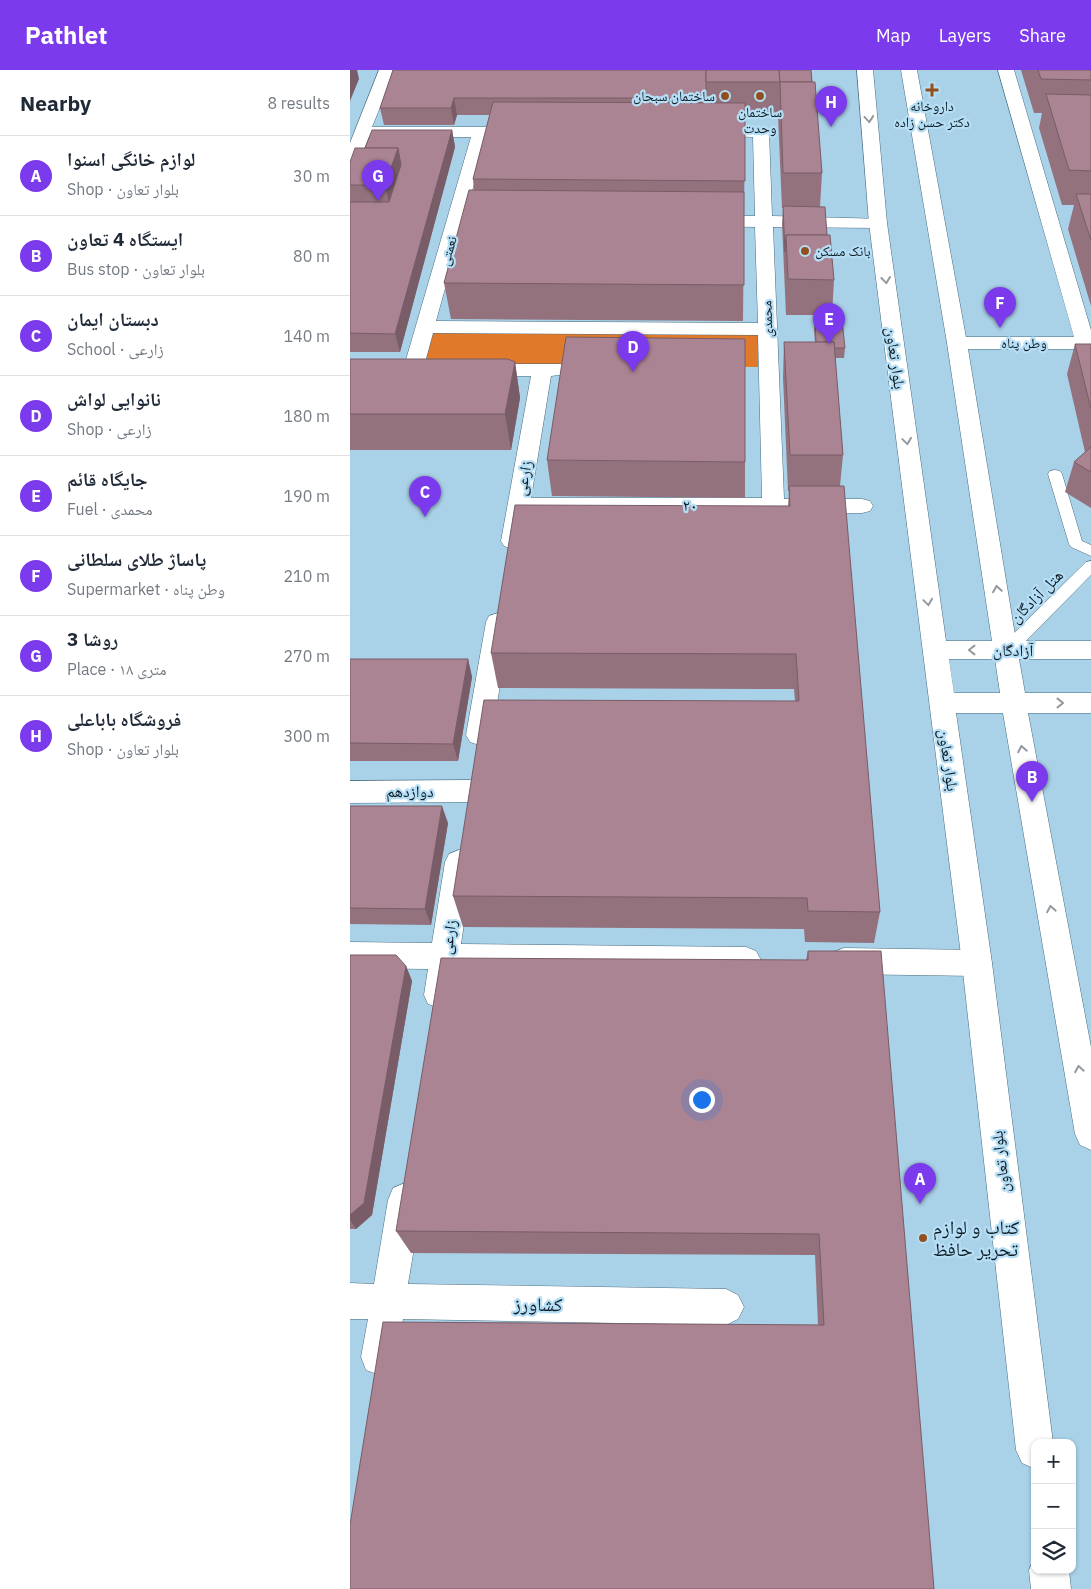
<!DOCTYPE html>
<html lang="en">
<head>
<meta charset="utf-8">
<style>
  :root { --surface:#fff; --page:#f2f2f3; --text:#1f2937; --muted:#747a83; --line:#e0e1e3; --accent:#7c3aed }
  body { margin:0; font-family:"IBM Plex Sans","Noto Naskh Arabic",sans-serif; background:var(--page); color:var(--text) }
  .controls { position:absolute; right:15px; bottom:15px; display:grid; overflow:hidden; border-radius:10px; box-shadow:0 1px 4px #0004 }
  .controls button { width:45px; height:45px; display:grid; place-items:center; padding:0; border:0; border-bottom:1px solid var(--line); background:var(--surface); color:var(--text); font:25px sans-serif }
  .you { position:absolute; left:351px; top:1029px; width:18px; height:18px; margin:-12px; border:4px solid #fff; border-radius:50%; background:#1a73e8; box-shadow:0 0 0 8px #1a73e833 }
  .badge { display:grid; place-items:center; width:32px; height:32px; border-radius:50%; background:var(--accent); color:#fff; font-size:16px; font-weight:700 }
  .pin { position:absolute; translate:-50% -41px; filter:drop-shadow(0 1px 2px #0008) }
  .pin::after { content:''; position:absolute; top:26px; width:18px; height:15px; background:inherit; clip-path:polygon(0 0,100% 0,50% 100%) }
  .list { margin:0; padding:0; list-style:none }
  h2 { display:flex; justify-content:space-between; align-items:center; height:65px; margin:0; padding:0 20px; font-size:21px }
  h2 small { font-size:16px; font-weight:400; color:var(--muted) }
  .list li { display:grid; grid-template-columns:32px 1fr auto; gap:15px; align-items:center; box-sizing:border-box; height:80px; padding:0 20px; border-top:1px solid var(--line) }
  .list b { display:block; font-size:19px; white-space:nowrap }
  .list p { margin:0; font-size:16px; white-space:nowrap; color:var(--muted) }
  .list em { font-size:16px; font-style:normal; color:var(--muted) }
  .icon { flex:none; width:28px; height:28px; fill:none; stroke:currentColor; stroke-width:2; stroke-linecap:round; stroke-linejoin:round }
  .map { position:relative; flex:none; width:741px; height:1519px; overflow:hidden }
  header { display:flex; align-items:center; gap:30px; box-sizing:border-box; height:70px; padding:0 25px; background:var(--accent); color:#fff }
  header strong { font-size:24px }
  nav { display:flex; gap:28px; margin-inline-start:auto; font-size:18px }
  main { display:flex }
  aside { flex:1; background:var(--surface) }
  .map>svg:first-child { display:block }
  .green { fill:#e07929 }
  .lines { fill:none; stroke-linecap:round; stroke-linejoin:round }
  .lane-casing { stroke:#496d81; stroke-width:1 }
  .street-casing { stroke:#496d81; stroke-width:1 }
  .secondary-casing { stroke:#496d81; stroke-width:1 }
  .lane { fill:#fff; fill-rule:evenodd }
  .street { fill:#fff; fill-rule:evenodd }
  .secondary { fill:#fff; fill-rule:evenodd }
  .wall { fill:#93727e }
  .shaded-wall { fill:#785c67 }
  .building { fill:#ab8493; stroke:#785c67 }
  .oneway { stroke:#93999d }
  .poi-dot { fill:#93501f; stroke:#b6def5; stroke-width:2 }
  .labels { text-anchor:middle; stroke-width:4.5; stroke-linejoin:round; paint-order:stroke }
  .far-poi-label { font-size:14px; fill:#0e1d25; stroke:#b6def5 }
  .far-street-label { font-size:14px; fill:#0e1d25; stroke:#b6def5 }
  .street-label { font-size:16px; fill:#0e1d25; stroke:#b6def5 }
  .near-poi-label { font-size:19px; fill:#0e1d25; stroke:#b6def5; text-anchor:start }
  .near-street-label { font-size:19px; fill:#0e1d25; stroke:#b6def5 }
</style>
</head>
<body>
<header>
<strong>Pathlet</strong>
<nav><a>Map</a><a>Layers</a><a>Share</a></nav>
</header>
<main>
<aside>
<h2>Nearby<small>8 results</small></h2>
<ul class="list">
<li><span class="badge">A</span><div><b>لوازم خانگی اسنوا</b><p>Shop · بلوار تعاون</p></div><em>30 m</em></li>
<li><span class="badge">B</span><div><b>ایستگاه 4 تعاون</b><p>Bus stop · بلوار تعاون</p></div><em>80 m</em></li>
<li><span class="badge">C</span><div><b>دبستان ایمان</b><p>School · زارعی</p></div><em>140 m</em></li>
<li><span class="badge">D</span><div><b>نانوایی لواش</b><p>Shop · زارعی</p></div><em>180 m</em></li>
<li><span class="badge">E</span><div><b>جایگاه قائم</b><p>Fuel · محمدی</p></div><em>190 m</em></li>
<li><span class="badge">F</span><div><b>پاساژ طلای سلطانی</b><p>Supermarket · وطن پناه</p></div><em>210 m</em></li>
<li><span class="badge">G</span><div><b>روشا 3</b><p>Place · ۱۸ متری</p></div><em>270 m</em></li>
<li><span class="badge">H</span><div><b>فروشگاه باباعلی</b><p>Shop · بلوار تعاون</p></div><em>300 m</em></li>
</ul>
</aside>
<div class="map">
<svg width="741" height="1519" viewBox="0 0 741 1519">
  <rect width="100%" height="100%" fill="#a9d1e7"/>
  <!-- green -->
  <path class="green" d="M80,260L408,262V297L71,295Z"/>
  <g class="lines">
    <!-- lane casing -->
    <g class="lane-casing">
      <g id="lane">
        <path d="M705,400L710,401L712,404L732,471L741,475V486L721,477L719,474L698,404L700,401Z"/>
        <path d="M741,491V505L663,584L657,586L651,584L649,580L651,576L736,492Z"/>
      </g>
    </g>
    <!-- street casing -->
    <g class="street-casing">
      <g id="street">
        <path d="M29,0H45L22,57H173L179,59L181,62L179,65L173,67H137L86,251L408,253L405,157L356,156L350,155L347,151L350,147L356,146H405L403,67L353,65L351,62L353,59L359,57L417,59L419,62L422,146L534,149L537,153L534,157L528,158L423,157L434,429H512L520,431L523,436L520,441L512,443L178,442L173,471L170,476L162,479L154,476L151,471L181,306H128L121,304L118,300L121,296L128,294H210L217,296L220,300L217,304L201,306L181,428H412L408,265L83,263L73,300L70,304L63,306L56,304L53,300L121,67H19L8,93L6,97L0,98V73Z"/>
        <path d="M648,0H664L741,260V279H607L600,277L597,273L600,269L607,267H724Z"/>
        <path d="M148,543L157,546L160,552L142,665L138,672L129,675L120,672L116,665L136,552L139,546Z"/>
        <path d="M120,710L130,713L133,721L130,729L120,732L0,733V711Z"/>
        <path d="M109,780L119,784L123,792L111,874L396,877L406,881L411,890L406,899L396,903L108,899L104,925L100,934L89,938L78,934L74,925L78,899L0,898V872L82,873L95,792L99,784Z"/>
        <path d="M494,878L627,880L637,884L642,893L637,902L627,906L494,904L484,900L479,891L484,882Z"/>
        <path d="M55,1113L67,1118L72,1130L58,1214L376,1219L388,1225L394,1237L388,1249L376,1255L53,1249L47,1287L42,1300L29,1305L16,1300L11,1287L18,1249H0V1213L24,1214L38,1130L43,1118Z"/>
      </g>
    </g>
    <!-- secondary casing -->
    <g class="secondary-casing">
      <g id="secondary">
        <path d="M507,0H523L537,153L596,571H642L597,273L551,0H567L617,273L666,571H741V589H669L675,623H741V643H678L741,977V1080L730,1075L725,1064L653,643H606L642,893L703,1373H685V1399L672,1393L666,1380L612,893L519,153ZM599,589H645L650,623H604Z"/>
        <path d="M685,1487V1500H719L721,1519H681L679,1500Z"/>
      </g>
    </g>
    <!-- lane -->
    <use href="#lane" class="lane"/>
    <!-- street -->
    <use href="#street" class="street"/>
    <!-- secondary -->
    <use href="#secondary" class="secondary"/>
  </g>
  <!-- wall -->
  <g class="wall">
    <path d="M43,0H461L472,103L470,137L477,165L484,210L482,245H436L432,154L433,138H432L428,46L395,45L393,251L101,249L94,213L124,120L123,109L140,45H107L104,55H34L30,38Z"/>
    <path d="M671,0H741V236L718,159L724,135H712L689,58L692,43H684Z"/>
    <path d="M102,60L105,77L50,282H0V92L15,78Z"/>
    <path d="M465,250L495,278L494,288H485L493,385L490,416L530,842L524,873L455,872L454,859L113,857L103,826L445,631L444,619L148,618L141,583L438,436L439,421H438L433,308L434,272H465L464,260Z"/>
    <path d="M725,274H741V438L715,422L724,392L735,382L717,304Z"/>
    <path d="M0,289L165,292L170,328L161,380H0Z"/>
    <path d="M197,390L395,392V428L202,426Z"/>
    <path d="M0,589H118L122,607L108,691H0Z"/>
    <path d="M0,736L98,753L81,855L0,854Z"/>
    <path d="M458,881L584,1519L468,1255L465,1185L61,1183L46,1161L456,890Z"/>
    <path d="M0,885L56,896L62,911L22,1145L6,1159H0Z"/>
  </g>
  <!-- shaded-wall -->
  <g class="shaded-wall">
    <path d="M0,0H7L9,9L0,31Z"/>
    <path d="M104,28L107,45L104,55L101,38Z"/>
    <path d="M102,60L105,77L50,282L45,264Z"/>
    <path d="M48,78L55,112L43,150L35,115Z"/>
    <path d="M165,292L170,328L161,380L155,344Z"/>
    <path d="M118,589L122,607L108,691L103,674Z"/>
    <path d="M92,736L98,753L81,855L75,839Z"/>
    <path d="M56,896L62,911L22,1145L6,1159L0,1150V1145Z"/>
  </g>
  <!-- building -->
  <g class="building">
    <path d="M43,0H356V28H104L101,38H30Z"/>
    <path d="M356,0H429L430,12H356Z"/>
    <path d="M429,0H461L462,12H430Z"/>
    <path d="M688,0H741V10L691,9Z"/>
    <path d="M430,12H465L472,103H433Z"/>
    <path d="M696,24L741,25V101L719,100Z"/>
    <path d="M143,32L395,33V111L123,109Z"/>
    <path d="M22,60H102L45,264L0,263V132H39L51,95L48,78H15Z"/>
    <path d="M5,78H48L35,115H0V92Z"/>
    <path d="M119,120L394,122V215L94,213Z"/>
    <path d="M726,124H741V170Z"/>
    <path d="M433,136L475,137L477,165H436L435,182Z"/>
    <path d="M436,165H480L484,210L438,209Z"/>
    <path d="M465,250H492L495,278H484V272H466Z"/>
    <path d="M216,267L395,269V392L197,390Z"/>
    <path d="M434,272H484L493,385H440Z"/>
    <path d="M725,274H741V339Z"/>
    <path d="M0,289H158L165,292L155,344H0Z"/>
    <path d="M741,377V402L724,392Z"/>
    <path d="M439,416H494L530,842L458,841L457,828L103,826L134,630L449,631L446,584L141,583L165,435L440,436Z"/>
    <path d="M0,589H118L103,674L0,673Z"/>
    <path d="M0,736H92L75,839L0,838Z"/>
    <path d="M458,881H531L584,1519H0V1455L33,1252L474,1255L469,1164L46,1161L91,888L458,890Z"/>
    <path d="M0,885H46L56,896L14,1133L0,1145Z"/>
  </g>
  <!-- one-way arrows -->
  <defs><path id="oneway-chevron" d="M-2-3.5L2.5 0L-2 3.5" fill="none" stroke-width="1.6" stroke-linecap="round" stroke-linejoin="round" transform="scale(1.25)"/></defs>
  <g class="oneway">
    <use href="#oneway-chevron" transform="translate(519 49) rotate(85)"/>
    <use href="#oneway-chevron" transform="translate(536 210) rotate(83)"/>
    <use href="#oneway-chevron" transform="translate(557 371) rotate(82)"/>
    <use href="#oneway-chevron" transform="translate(647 519) rotate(-99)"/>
    <use href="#oneway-chevron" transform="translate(578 532) rotate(82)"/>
    <use href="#oneway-chevron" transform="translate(622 580) rotate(-180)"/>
    <use href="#oneway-chevron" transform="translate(710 633)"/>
    <use href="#oneway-chevron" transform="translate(672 679) rotate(-100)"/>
    <use href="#oneway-chevron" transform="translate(701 839) rotate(-100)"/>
    <use href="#oneway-chevron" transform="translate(729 999) rotate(-100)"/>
  </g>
  <!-- markers -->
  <g class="poi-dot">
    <path d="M579.5 12.5h5v5h5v5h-5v5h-5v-5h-5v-5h5z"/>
    <circle cx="375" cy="26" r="5"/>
    <circle cx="410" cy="26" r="5"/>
    <circle cx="455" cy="181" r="5"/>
    <circle cx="573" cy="1168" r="5"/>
  </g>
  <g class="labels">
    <!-- far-poi labels -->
    <g class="far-poi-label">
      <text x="365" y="31" text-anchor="end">ساختمان سبحان</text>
      <text x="582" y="41">داروخانه<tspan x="582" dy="16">دکتر حسن زاده</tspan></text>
      <text x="410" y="47">ساختمان<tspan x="410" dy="16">وحدت</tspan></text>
      <text x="465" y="186" text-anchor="start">بانک مسکن</text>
    </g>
    <!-- far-street labels -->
    <g class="far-street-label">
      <text transform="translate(98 181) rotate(-74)" y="5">نعمتی</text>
      <text transform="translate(417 249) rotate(-92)" y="5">محمدی</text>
      <text x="674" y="278">وطن پناه</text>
    </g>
    <!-- street labels -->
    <g class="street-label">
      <text transform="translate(546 288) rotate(82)" y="6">بلوار تعاون</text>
      <text transform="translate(173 408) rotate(-80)" y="6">زارعی</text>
      <text x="340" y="441">۲۰</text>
      <text transform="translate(686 526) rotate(-45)" y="6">هتل آزادگان</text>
      <text x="663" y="586">آزادگان</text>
      <text transform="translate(599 690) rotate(82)" y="6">بلوار تعاون</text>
      <text x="60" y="727">دوازدهم</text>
      <text transform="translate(98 867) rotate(-81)" y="6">زارعی</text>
      <text transform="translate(650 1092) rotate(-97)" y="6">بلوار تعاون</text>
    </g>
    <!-- near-poi labels -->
    <g class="near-poi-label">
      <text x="583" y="1164">کتاب و لوازم<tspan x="583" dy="22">تحریر حافظ</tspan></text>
    </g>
    <!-- near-street labels -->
    <g class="near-street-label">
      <text transform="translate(188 1234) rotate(1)" y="7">کشاورز</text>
    </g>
  </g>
</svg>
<div class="controls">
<button>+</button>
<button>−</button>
<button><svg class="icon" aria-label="layers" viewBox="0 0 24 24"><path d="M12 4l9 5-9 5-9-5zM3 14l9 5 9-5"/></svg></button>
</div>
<div class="you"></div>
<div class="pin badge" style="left:570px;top:1134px">A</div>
<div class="pin badge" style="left:682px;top:732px">B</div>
<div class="pin badge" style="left:75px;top:447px">C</div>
<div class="pin badge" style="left:283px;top:302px">D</div>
<div class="pin badge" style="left:479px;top:274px">E</div>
<div class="pin badge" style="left:650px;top:258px">F</div>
<div class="pin badge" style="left:28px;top:131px">G</div>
<div class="pin badge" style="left:481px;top:57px">H</div>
</div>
</main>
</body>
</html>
